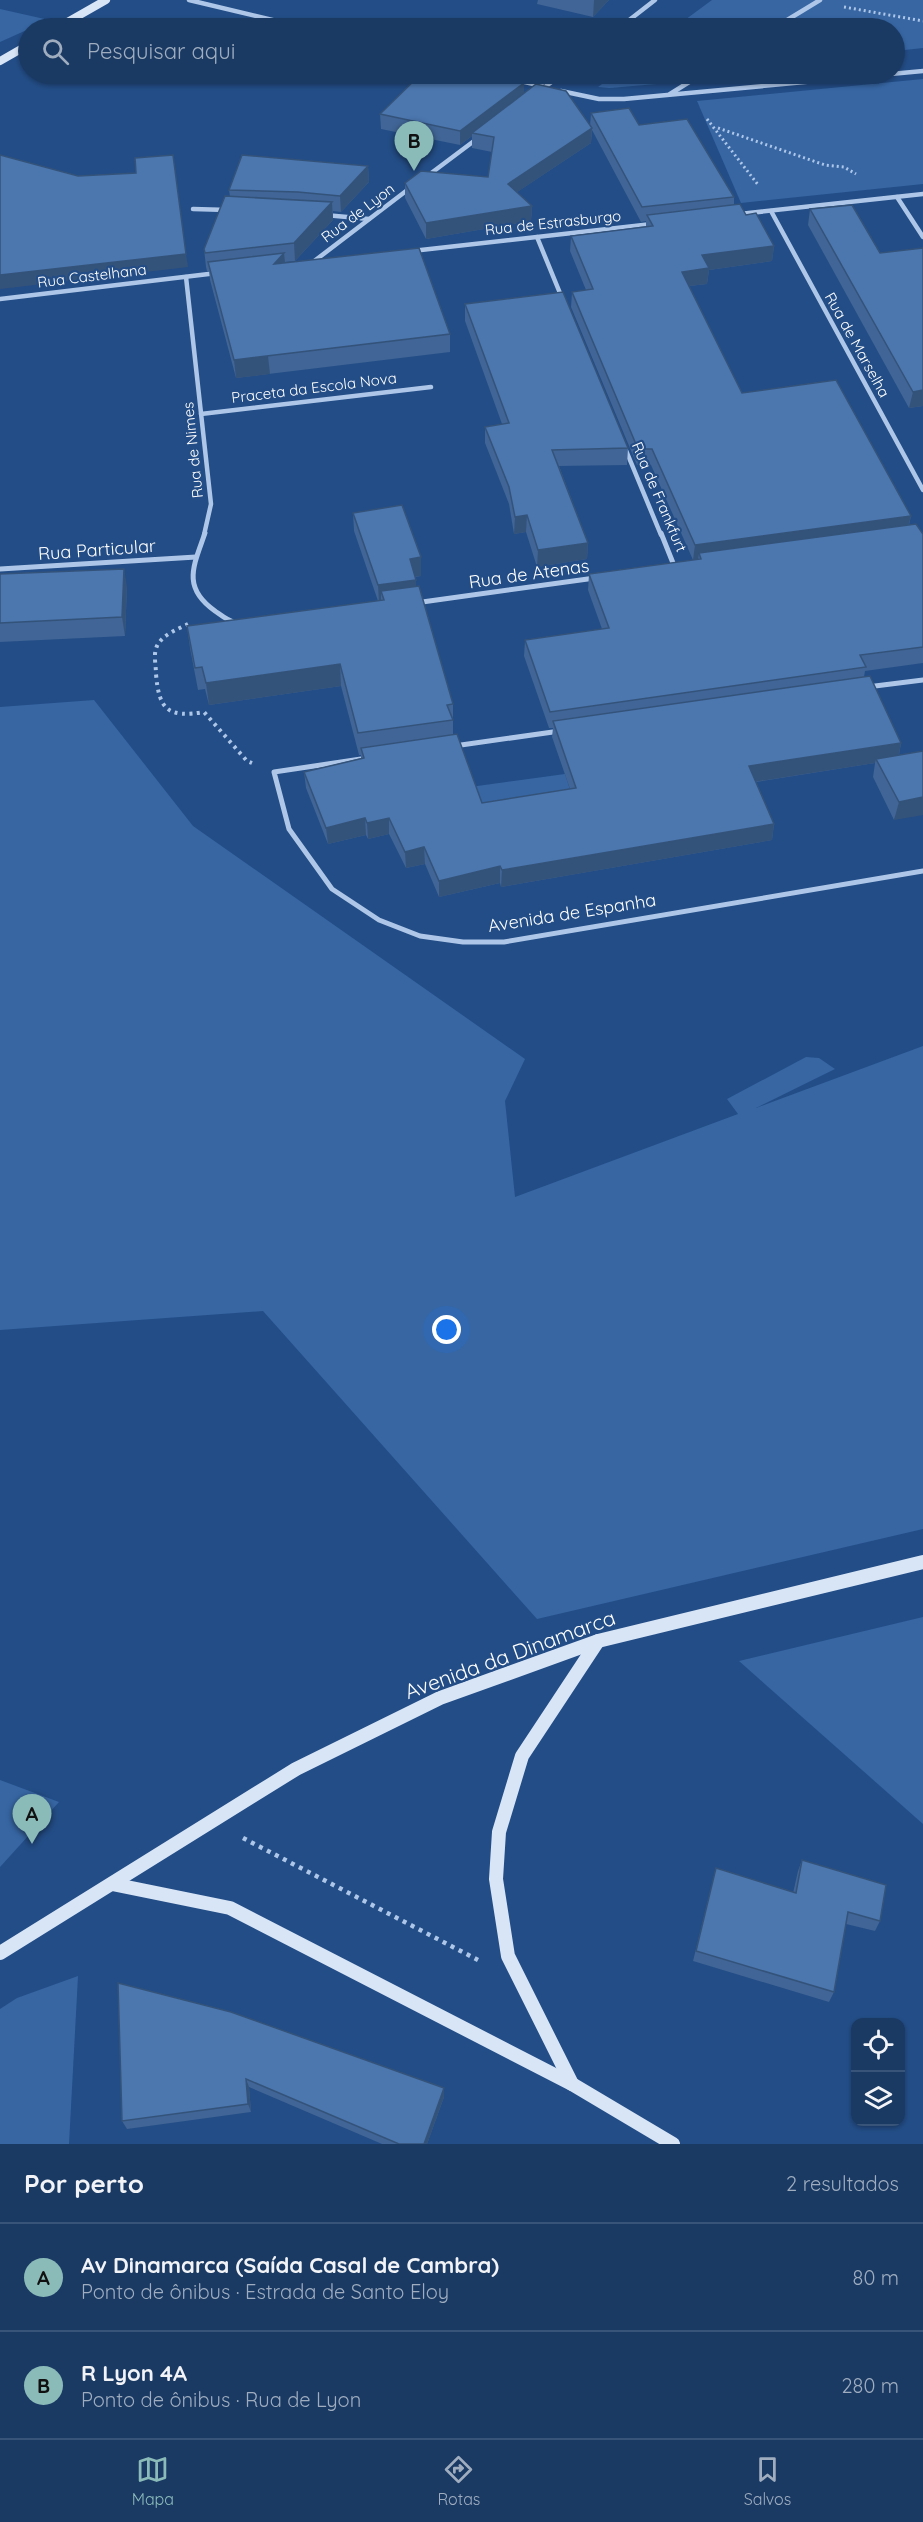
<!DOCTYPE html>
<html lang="pt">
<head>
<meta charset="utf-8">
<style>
  :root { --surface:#1a3a64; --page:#23416a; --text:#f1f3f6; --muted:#9fadbf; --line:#385478; --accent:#8bbbb9 }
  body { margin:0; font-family:Quicksand,sans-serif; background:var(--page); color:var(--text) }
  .controls { position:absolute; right:18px; bottom:18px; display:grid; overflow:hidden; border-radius:12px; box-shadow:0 2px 4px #0004 }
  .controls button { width:54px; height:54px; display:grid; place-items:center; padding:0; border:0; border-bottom:2px solid var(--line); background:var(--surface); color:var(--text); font:30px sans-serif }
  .you { position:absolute; left:447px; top:1330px; width:21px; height:21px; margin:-15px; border:4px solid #fff; border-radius:50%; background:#1a73e8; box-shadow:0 0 0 9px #1a73e833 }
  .badge { display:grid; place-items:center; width:39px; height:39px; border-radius:50%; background:var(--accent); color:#111; font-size:20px; font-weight:700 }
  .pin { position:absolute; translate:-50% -50px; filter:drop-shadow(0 2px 3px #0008) }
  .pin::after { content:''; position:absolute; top:32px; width:21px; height:18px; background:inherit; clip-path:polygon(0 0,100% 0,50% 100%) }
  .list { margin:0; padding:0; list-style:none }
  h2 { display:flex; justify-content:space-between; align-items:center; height:78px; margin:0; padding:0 24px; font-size:26px }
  h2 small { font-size:20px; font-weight:400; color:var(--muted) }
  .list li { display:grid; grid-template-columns:39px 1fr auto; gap:18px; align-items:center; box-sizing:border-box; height:108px; padding:0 24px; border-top:2px solid var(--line) }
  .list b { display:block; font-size:22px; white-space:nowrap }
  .list p { margin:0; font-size:20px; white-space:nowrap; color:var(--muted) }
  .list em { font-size:20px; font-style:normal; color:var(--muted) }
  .icon { flex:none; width:33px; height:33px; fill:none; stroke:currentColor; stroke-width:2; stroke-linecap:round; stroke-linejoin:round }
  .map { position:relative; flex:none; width:923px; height:2144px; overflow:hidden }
  .search { position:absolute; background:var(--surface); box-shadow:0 2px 4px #0004; left:18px; right:18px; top:18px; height:66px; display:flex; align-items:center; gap:15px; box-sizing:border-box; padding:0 21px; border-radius:33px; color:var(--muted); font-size:22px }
  .sheet { height:294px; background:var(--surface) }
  nav { display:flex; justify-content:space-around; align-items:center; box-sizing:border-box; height:84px; border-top:2px solid var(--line); background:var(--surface); font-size:16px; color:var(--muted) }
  nav a { display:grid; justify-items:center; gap:3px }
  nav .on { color:var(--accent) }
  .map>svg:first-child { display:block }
  .green { fill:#3766a3 }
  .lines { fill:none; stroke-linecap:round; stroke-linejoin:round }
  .path-far2 { stroke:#aec7e9; stroke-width:3; stroke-dasharray:2 3; stroke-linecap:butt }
  .path-far1 { stroke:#aec7e9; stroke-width:4; stroke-dasharray:3 4.5; stroke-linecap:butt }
  .path { stroke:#aec7e9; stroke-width:4.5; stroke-dasharray:4 5; stroke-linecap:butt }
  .street-far1 { stroke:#aec7e9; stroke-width:4.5 }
  .street { stroke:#aec7e9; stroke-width:5 }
  .secondary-far1 { stroke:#d8e5f7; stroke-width:8 }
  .secondary { stroke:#d8e5f7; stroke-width:14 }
  .wall { fill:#406596 }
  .shaded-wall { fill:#34537a }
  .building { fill:#4b76ae; stroke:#34537a; stroke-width:1.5 }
  .labels { text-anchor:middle; stroke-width:4.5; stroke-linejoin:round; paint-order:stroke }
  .far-street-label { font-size:15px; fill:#fff; stroke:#234d86 }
  .street-label { font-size:18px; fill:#fff; stroke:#234d86 }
  .near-street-label { font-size:21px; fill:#fff; stroke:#234d86 }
</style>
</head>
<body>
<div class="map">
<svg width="923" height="2144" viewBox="0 0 923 2144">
  <rect width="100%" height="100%" fill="#234d86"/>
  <!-- green -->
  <g class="green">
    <path d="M712,0H923V48L895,51L894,28H674Z"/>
    <path d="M0,9L49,20L0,42Z"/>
    <path d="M616,74H702L691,81L610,88L598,87Z"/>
    <path d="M923,79V184L741,203L697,101Z"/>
    <path d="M94,700L193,826L525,1059L505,1101L515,1197L738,1114L727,1099L806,1057L819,1058L835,1069L756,1108L923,1046V1529L537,1619L263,1311L0,1330V707Z"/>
    <path d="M565,774L575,805L480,820L470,787Z"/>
    <path d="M923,1617V1824L739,1661Z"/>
    <path d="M0,1780L59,1802L0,1867Z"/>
    <path d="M78,1976L69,2144H0V2009L17,1998Z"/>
  </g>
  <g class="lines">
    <!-- path-far2 -->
    <g class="path-far2">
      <path d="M844,7L923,21"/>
      <path d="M707,119L759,186"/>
      <path d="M718,128L825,165L844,167L856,174"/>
    </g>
    <!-- path-far1 -->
    <path class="path-far1" d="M188,624C178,629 162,635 157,646C153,654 156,665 156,674C159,710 168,718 204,712L247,761L252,763"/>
    <!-- path -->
    <path class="path" d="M243,1838L478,1960"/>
    <!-- street-far1 -->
    <g class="street-far1">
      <path d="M189,0L306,28"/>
      <path d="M619,28L655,0"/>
      <path d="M774,28L820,0"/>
      <path d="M490,74L542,86"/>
      <path d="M541,90L562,74"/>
      <path d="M561,91L599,99H624L923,71"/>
      <path d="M670,94L702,74"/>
      <path d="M426,177L478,138"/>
      <path d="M897,197L923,237"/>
      <path d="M193,209L228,210"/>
      <path d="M771,211L923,490"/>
      <path d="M740,214L923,194"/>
      <path d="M325,215L369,219"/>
      <path d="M537,237L562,298"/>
      <path d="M412,251L652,224"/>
      <path d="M313,262L410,188"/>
      <path d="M186,277L211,504L204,535"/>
      <path d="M0,299L217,273"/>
      <path d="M201,414L431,387"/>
      <path d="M625,448L661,535"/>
    </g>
    <!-- street -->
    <g class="street">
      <path d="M205,533C194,565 181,587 215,611C222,616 228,621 236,623"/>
      <path d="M661,533L675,568"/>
      <path d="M0,569L196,557"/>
      <path d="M415,603L595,578"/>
      <path d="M867,687L923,680"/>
      <path d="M454,746L560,731"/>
      <path d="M361,759L274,772L289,829L332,889L379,920L420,936L463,942H504L923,871"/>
    </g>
    <!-- secondary-far1 -->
    <g class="secondary-far1">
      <path d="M57,28L106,0"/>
      <path d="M0,61L28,45"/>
    </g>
    <!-- secondary -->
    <g class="secondary">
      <path d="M112,1884L230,1908L572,2084L673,2144"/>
      <path d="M0,1953L296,1769L440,1698L598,1641L923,1562"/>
      <path d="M572,2084L508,1956L496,1879L499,1832L522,1756L598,1641"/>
    </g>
  </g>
  <!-- wall -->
  <g class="wall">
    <path d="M538,0H609L593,17L537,4Z"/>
    <path d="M524,83V93L590,126L591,113L639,125L734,197V205L746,215L774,246L772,261L709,270L707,284L689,286L742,393L911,516L909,525L923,534V663L865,671L864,677L901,743L899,755L923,751L894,820L873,777L875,763L756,782L774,824L772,840L501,887L500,883L439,897L425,864L406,868L389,834L368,839L366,835L328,844L306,788L304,772L361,758V755H359L341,686L209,705L205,689L198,690L190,648L187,626L378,601L354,531L353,513L421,557V576L415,577L416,586L453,704V735L482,803L570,789L552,737L553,728H549L524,656L525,640L602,629L588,590L589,574L693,560L651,465H637L571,307L572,292L586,290L570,251L571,236L646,226V221L641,222L592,130L591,143L517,192L532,206L531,221L426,239L405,198V183L488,177L492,152L472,148V136L460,145L381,129L380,114Z"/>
    <path d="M368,166L369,182L341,212L333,211V220L295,261L285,262V263L450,334V352L236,378L210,280L209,271H207L206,267L204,249L230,197L229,190Z"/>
    <path d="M810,209L923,406L909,408L808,225Z"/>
    <path d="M465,304L628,448L627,465L559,466L588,543L587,559L537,567L526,532L514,534L509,504L485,443V427L502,424L465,321Z"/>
    <path d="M0,574L127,587L125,636L0,642Z"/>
    <path d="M802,1860L880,1921L875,1931L846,1924L834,1992L829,2002L693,1961L716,1868L793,1893L798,1871Z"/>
    <path d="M118,1983L444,2088V2097L427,2144H382L249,2087L251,2112L127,2129L122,2121Z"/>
  </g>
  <!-- shaded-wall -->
  <g class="shaded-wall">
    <path d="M594,0H609L593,17Z"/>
    <path d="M524,83V97L472,133V136L460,145V131Z"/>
    <path d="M592,128L591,143L507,199L508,184Z"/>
    <path d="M368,166L369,182L341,212L340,196Z"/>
    <path d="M332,202L333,220L295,261L294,243Z"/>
    <path d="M532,206L531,221L426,239V223Z"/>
    <path d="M774,246L772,261L709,270L707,284L680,287L682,272L702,255Z"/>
    <path d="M284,253L286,271L274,264Z"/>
    <path d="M186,254L188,267L0,289V275Z"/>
    <path d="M268,356L270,374L236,378L234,360Z"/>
    <path d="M923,390V406L909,408L913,392Z"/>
    <path d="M527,515L526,532L514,534L515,517Z"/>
    <path d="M911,516L907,531L699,553L698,560H693L695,545Z"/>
    <path d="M588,543L587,559L537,567L538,550Z"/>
    <path d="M421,557V576L411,577L410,559Z"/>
    <path d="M124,569L127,587L125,636L122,617Z"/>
    <path d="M416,580V598L384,600L381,591V603H379L378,585Z"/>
    <path d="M340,664L341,686L209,705L206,683Z"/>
    <path d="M901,743L898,760L876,759L875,763L747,783L749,766Z"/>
    <path d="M923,797V815L894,820L899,802Z"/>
    <path d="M365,818L366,835L328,844L326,828Z"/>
    <path d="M389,818V834L368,839L367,823Z"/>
    <path d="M774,824L772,840L501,887L502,870Z"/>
    <path d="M424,847L425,864L406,868L405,852Z"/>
    <path d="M500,866V883L439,897V881Z"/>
    <path d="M246,2079L249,2087L251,2112L248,2104Z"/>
    <path d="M444,2088V2097L427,2144H424Z"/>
  </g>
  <!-- building -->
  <g class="building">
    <path d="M421,74H483L524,83L460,131L380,114Z"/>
    <path d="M536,84L566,91L592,128L508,184L532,206L426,223L405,183L421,171L488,177L494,137L472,133Z"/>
    <path d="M629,108L639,125L687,119L734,197L642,207L591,113Z"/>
    <path d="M0,155L78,176L136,173L135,158L173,155L186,254L0,275Z"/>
    <path d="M242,155L368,166L340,196L298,192L229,190Z"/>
    <path d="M225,196L332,202L294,243L205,253L204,249Z"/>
    <path d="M740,204L746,215L756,213L774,246L702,255L709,268L682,272L742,393L836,380L911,516L695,545L652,449H638L572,292L593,289L571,236L653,226L647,215Z"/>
    <path d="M852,205L880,253L923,248V390L913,392L810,209Z"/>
    <path d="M419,248L450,334L234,360L208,262L284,253L274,264Z"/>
    <path d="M563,292L628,448L552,450L588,543L538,550L527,515L515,517L509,487L485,427L509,423L465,304Z"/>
    <path d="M402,505L421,557L410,559L416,580L378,585L353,513Z"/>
    <path d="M916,524L923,534V647L860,655L866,667L550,712L525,640L609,628L589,574L701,559L699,553Z"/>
    <path d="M124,569L122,617L0,623V574Z"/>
    <path d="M419,586L453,704L447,705L453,720L358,733L340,664L206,683L202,667L195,668L187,626L384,600L381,591Z"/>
    <path d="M870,676L901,743L749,766L774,824L502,870L500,866L439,881L424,847L405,852L389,818L367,823L365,818L326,828L304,772L364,758L361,748L457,734L482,803L576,788L553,721Z"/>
    <path d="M923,751V797L899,802L876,759Z"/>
    <path d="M802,1860L886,1885L880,1921L848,1912L834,1992L696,1951L716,1868L796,1893Z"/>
    <path d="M118,1983L231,2012L444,2088L424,2144H399L246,2079L248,2104L122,2121Z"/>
  </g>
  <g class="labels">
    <!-- far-street labels -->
    <g class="far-street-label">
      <text transform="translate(358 213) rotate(-37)" y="5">Rua de Lyon</text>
      <text transform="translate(553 223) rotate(-6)" y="5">Rua de Estrasburgo</text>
      <text transform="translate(92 276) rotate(-7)" y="5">Rua Castelhana</text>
      <text transform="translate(857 345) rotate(61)" y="5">Rua de Marselha</text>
      <text transform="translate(314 388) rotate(-7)" y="5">Praceta da Escola Nova</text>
      <text transform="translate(193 450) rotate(-96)" y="5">Rua de Nimes</text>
      <text transform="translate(659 497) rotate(67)" y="5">Rua de Frankfurt</text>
    </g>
    <!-- street labels -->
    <g class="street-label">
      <text transform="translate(97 550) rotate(-4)" y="6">Rua Particular</text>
      <text transform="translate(529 574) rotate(-8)" y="6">Rua de Atenas</text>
      <text transform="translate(572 913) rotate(-9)" y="6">Avenida de Espanha</text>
    </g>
    <!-- near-street labels -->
    <g class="near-street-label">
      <text transform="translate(510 1655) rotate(-20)" y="7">Avenida da Dinamarca</text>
    </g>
  </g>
</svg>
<div class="controls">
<button><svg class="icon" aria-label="locate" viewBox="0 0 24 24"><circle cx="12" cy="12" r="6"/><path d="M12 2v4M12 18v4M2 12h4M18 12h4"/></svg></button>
<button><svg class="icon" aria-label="layers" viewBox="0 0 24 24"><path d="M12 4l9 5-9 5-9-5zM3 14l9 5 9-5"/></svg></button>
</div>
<div class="you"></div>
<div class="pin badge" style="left:32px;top:1844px">A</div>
<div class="pin badge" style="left:414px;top:171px">B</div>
<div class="search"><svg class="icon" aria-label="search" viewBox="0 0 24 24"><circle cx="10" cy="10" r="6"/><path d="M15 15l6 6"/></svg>Pesquisar aqui</div>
</div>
<section class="sheet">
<h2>Por perto<small>2 resultados</small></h2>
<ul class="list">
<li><span class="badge">A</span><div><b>Av Dinamarca (Saída Casal de Cambra)</b><p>Ponto de ônibus · Estrada de Santo Eloy</p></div><em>80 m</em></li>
<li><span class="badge">B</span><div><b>R Lyon 4A</b><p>Ponto de ônibus · Rua de Lyon</p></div><em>280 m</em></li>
</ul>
</section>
<nav>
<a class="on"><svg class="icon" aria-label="map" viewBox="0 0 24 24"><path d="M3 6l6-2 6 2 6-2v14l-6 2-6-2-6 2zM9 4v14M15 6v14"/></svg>Mapa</a>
<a><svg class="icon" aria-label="directions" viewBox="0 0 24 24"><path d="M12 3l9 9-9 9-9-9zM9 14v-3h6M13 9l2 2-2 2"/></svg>Rotas</a>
<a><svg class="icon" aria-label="saved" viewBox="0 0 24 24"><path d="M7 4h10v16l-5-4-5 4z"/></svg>Salvos</a>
</nav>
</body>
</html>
